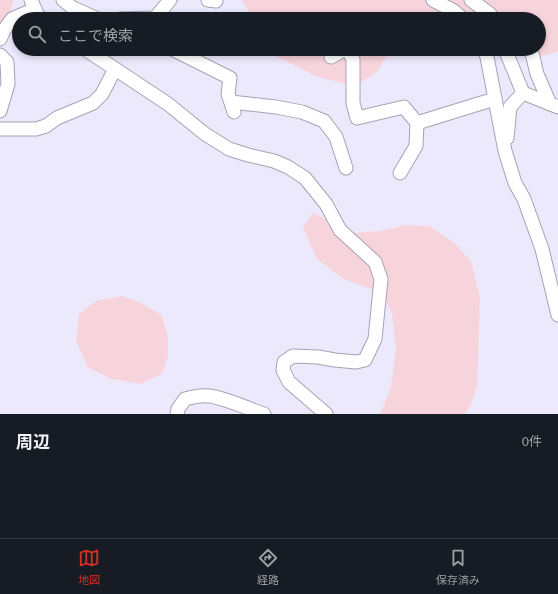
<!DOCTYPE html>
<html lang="ja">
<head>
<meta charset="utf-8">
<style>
  :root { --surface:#171b24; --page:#242831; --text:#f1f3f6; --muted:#9ea1a6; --line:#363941; --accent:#d93025 }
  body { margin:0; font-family:"Roboto Serif","Noto Sans JP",serif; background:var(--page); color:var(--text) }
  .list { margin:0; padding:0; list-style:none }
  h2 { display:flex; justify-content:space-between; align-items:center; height:52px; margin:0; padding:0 16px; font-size:17px }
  h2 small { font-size:13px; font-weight:400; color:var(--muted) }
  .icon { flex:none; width:22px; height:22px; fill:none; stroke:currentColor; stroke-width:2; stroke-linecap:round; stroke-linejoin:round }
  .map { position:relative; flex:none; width:558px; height:414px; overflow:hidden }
  .search { position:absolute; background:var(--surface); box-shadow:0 2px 6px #0003; left:12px; right:12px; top:12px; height:44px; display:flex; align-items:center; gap:10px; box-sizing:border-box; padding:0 14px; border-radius:22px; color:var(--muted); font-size:15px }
  .sheet { height:124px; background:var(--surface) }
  nav { display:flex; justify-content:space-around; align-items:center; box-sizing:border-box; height:56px; border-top:1px solid var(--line); background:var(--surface); font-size:11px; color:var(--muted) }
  nav a { display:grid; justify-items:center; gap:2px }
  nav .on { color:var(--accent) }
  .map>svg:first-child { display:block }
  .green { fill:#f7d4db }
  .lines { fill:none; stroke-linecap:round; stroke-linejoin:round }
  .minor-casing { stroke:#a6a2b4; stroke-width:15 }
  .minor { stroke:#fff; stroke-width:13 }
</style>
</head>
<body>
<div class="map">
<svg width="558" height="414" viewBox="0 0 558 414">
  <rect width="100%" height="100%" fill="#ede9fc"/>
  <!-- green -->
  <g class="green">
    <path d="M0,0H14L0,43Z"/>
    <path d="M241,0H558V51L543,56L506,54L495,49H539V19H254Z"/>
    <path d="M270,49H391L377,72L355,86L318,77L273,55Z"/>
    <path d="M313,213L353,233L381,231L406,225L429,226L453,242L471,261L480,297L477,386L470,407L464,414H380L391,387L396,349L392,314L382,293L344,279L317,259L303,227Z"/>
    <path d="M122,296L141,303L162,315L168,338V356L162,374L141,384L112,379L88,367L76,341L79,314L96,301Z"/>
  </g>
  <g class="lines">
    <!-- minor casing -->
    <g class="minor-casing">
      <g id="minor">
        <path d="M31,0L37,14L42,19"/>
        <path d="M63,0L73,8L98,19"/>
        <path d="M208,0L216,1V0"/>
        <path d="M433,0L454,11L463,19"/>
        <path d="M471,0L490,14L492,19"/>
        <path d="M119,19L155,18L170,0"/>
        <path d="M0,39L4,30L12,19L35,9"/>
        <path d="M85,49L168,104L205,134L229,149L248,155L274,161L288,167L305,178L326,204L340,230L375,262L381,279L375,339L365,360L356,362L335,360L318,357L293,356L284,362L283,370L289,382L326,414"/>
        <path d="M172,49L230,78L228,94L234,112"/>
        <path d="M347,49L353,59V103L357,118L404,107L417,123L416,146L400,173"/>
        <path d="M484,49L487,57L505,151L515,183L524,199L542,249L558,315"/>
        <path d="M505,49L523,93"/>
        <path d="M531,49L537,74L550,104"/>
        <path d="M0,55L7,62L8,84L0,111"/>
        <path d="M331,57L345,49"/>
        <path d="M231,102L276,107L302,112L324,121L336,137L346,168"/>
        <path d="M417,123L475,105L495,99"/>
        <path d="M0,129H36L46,126L57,118L93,103L102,94L115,69"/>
        <path d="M507,138L510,107L523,93L558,107"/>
        <path d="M177,414L178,409L185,399C192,397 201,395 210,396C228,399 246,408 264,414"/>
      </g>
    </g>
    <!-- minor -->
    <use href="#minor" class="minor"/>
  </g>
</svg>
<div class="search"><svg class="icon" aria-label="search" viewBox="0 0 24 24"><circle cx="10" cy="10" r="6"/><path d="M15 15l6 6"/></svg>ここで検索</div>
</div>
<section class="sheet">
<h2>周辺<small>0件</small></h2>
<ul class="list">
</ul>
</section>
<nav>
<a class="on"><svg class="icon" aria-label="map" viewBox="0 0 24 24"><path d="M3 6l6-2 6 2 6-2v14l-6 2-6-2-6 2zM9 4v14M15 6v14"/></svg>地図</a>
<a><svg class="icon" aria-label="directions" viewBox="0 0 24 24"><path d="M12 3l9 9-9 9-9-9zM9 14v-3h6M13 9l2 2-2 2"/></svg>経路</a>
<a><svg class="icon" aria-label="saved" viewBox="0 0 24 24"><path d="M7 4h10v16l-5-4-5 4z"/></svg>保存済み</a>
</nav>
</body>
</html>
